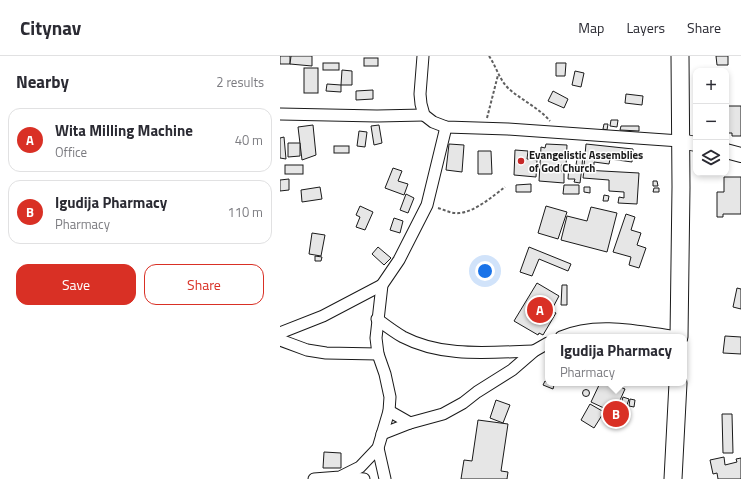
<!DOCTYPE html>
<html lang="en">
<head>
<meta charset="utf-8">
<style>
  :root { --surface:#fff; --page:#f2f2f3; --text:#2b2b33; --muted:#7c7c81; --line:#e1e1e2; --accent:#d93025 }
  body { margin:0; font-family:"Titillium Web",sans-serif; background:var(--page); color:var(--text) }
  .controls { position:absolute; right:12px; top:12px; display:grid; overflow:hidden; border-radius:8px; box-shadow:0 2px 6px #0003 }
  .controls button { width:36px; height:36px; display:grid; place-items:center; padding:0; border:0; border-bottom:1px solid var(--line); background:var(--surface); color:var(--text); font:20px sans-serif }
  .you { position:absolute; left:205px; top:215px; width:14px; height:14px; margin:-10px; border:3px solid #fff; border-radius:50%; background:#1a73e8; box-shadow:0 0 0 6px #1a73e833 }
  .badge { display:grid; place-items:center; width:26px; height:26px; border-radius:50%; background:var(--accent); color:#fff; font-size:13px; font-weight:700 }
  .pin { position:absolute; translate:-50% -50%; border:2px solid #fff; box-shadow:0 1px 4px #0006 }
  .popup { position:absolute; left:265px; top:278px; width:142px; height:52px; box-sizing:border-box; display:grid; place-content:center; border-radius:8px; background:var(--surface); filter:drop-shadow(0 1px 3px #0005); font-size:13px; white-space:nowrap; color:var(--muted) }
  .popup b { font-size:15px; color:var(--text) }
  .popup::after { content:''; position:absolute; left:50%; top:100%; margin-left:-8px; border:8px solid transparent; border-top-color:var(--surface) }
  .list { margin:0; padding:0; list-style:none }
  h2 { display:flex; justify-content:space-between; align-items:center; height:52px; margin:0; padding:0 16px; font-size:17px }
  h2 small { font-size:13px; font-weight:400; color:var(--muted) }
  .list li { display:grid; grid-template-columns:26px 1fr auto; gap:12px; align-items:center; box-sizing:border-box; height:64px; margin:0 8px 8px; padding:0 8px; border:1px solid var(--line); border-radius:12px }
  .list b { display:block; font-size:15px; white-space:nowrap }
  .list p { margin:0; font-size:13px; white-space:nowrap; color:var(--muted) }
  .list em { font-size:13px; font-style:normal; color:var(--muted) }
  .actions { display:flex; gap:8px; padding:12px 16px }
  .actions a { flex:1; padding:9px 0; border:1px solid var(--accent); border-radius:12px; text-align:center; font-size:14px; color:var(--accent) }
  .actions .main { background:var(--accent); color:#fff }
  .icon { flex:none; width:22px; height:22px; fill:none; stroke:currentColor; stroke-width:2; stroke-linecap:round; stroke-linejoin:round }
  .map { position:relative; flex:none; width:461px; height:423px; overflow:hidden }
  header { display:flex; align-items:center; gap:24px; box-sizing:border-box; height:56px; padding:0 20px; background:var(--surface); border-bottom:1px solid var(--line) }
  header strong { font-size:19px }
  nav { display:flex; gap:22px; margin-inline-start:auto; font-size:14px }
  main { display:flex }
  aside { flex:1; background:var(--surface) }
  .map>svg:first-child { display:block }
  .building { fill:#e6e6e6; stroke:#1a1a1a }
  .lines { fill:none; stroke-linecap:round; stroke-linejoin:round }
  .minor-casing { stroke:#1a1a1a; stroke-width:13 }
  .tertiary-casing { stroke:#1a1a1a; stroke-width:16 }
  .primary-casing { stroke:#1a1a1a; stroke-width:19 }
  .path { stroke:#5f5f5f; stroke-width:2; stroke-dasharray:3 2; stroke-linecap:butt }
  .minor { stroke:#fff; stroke-width:11 }
  .tertiary { stroke:#fff; stroke-width:14 }
  .primary { stroke:#fff; stroke-width:17 }
  .poi-dot { fill:#c62828; stroke:#fff; stroke-width:1.5 }
  .labels { text-anchor:middle; stroke-width:3; stroke-linejoin:round; paint-order:stroke }
  .poi-label { font-size:11px; font-weight:bold; fill:#1a1a1a; stroke:#fff; text-anchor:start }
</style>
</head>
<body>
<header>
<strong>Citynav</strong>
<nav><a>Map</a><a>Layers</a><a>Share</a></nav>
</header>
<main>
<aside>
<h2>Nearby<small>2 results</small></h2>
<ul class="list">
<li><span class="badge">A</span><div><b>Wita Milling Machine</b><p>Office</p></div><em>40 m</em></li>
<li><span class="badge">B</span><div><b>Igudija Pharmacy</b><p>Pharmacy</p></div><em>110 m</em></li>
</ul>
<div class="actions"><a class="main">Save</a><a>Share</a></div>
</aside>
<div class="map">
<svg width="461" height="423" viewBox="0 0 461 423">
  <rect width="100%" height="100%" fill="#fff"/>
  <!-- building -->
  <g class="building">
    <rect x="0" y="0" width="10" height="8"/>
    <path d="M11,0H32V10L10,8Z"/>
    <path d="M436,0H448V9H437Z"/>
    <rect x="84" y="2" width="14" height="8"/>
    <rect x="43" y="7" width="16" height="7"/>
    <path d="M276,7H286L285,20H276Z"/>
    <rect x="24" y="12" width="14" height="25"/>
    <path d="M62,14L72,15V29H61Z"/>
    <path d="M295,15L304,17L301,31L292,29Z"/>
    <path d="M47,28L61,29V36L46,35Z"/>
    <path d="M93,34V43L76,44V35Z"/>
    <path d="M273,35L288,43L284,52L268,45Z"/>
    <path d="M346,38L363,40L362,49L345,47Z"/>
    <path d="M446,50H461V80H452V77H446Z"/>
    <path d="M331,64H338L337,71L330,70Z"/>
    <path d="M324,68H328L327,74L323,73Z"/>
    <path d="M33,69L36,99L22,104L18,71Z"/>
    <path d="M99,69L102,87L94,89L91,70Z"/>
    <path d="M341,70H359V75L340,74Z"/>
    <path d="M79,75L87,76L85,91L77,90Z"/>
    <path d="M4,81L6,103L0,102V82Z"/>
    <path d="M8,87H20V100L8,101Z"/>
    <path d="M169,88L184,89L182,116L166,114Z"/>
    <path d="M266,88L287,89L286,110L281,109V115H284V127L259,125L261,91L265,92Z"/>
    <path d="M306,88L353,93L352,106L330,103L329,108L314,106V111L304,110Z"/>
    <rect x="54" y="90" width="15" height="7"/>
    <path d="M235,94L248,95L247,103L257,104L256,121L234,119Z"/>
    <path d="M198,95H211L212,118H198Z"/>
    <path d="M298,97L303,98L302,110L296,109Z"/>
    <rect x="5" y="109" width="18" height="9"/>
    <path d="M289,109L302,111L300,127L294,126L295,123H288Z"/>
    <path d="M113,112L122,115L118,125L128,128L124,139L105,132Z"/>
    <path d="M304,114L359,117L357,148L338,147L339,141L344,142V136L329,135V124L303,122Z"/>
    <path d="M444,121H461V158H443V161H437V136H444Z"/>
    <path d="M9,123V134L0,135V124Z"/>
    <path d="M373,125H377L378,130H373Z"/>
    <path d="M251,128V136H236V129Z"/>
    <path d="M284,129H299V138H283Z"/>
    <path d="M40,131L42,143L22,146L21,134Z"/>
    <path d="M304,131H310V137L304,136Z"/>
    <path d="M374,132H379V136H373Z"/>
    <path d="M126,138L134,142L128,157L120,154Z"/>
    <path d="M324,139L329,140L328,145H323Z"/>
    <path d="M80,150L93,156L85,174L76,171L80,161L76,159Z"/>
    <path d="M266,150L287,156L278,183L258,177Z"/>
    <path d="M311,151L337,157L327,196L281,184L287,160L307,165Z"/>
    <path d="M346,158L355,161L351,174L361,177L357,189L366,192L359,212L349,209L351,201L333,196Z"/>
    <path d="M114,162L123,165L120,177L110,174Z"/>
    <path d="M32,177L45,179L41,200L29,198Z"/>
    <path d="M98,191L111,202L104,209L92,198Z"/>
    <path d="M249,191L291,208L288,215L259,203L252,220L240,216Z"/>
    <path d="M35,200L42,201L41,205H35Z"/>
    <path d="M257,227L279,240L271,255L276,257L263,279L259,277L258,279L234,265Z"/>
    <path d="M282,229H287V249H281Z"/>
    <path d="M457,232L461,233V253L453,251Z"/>
    <path d="M445,280L461,281V298L443,297Z"/>
    <path d="M265,325L274,329L273,333L263,329Z"/>
    <path d="M320,327H331L345,333L332,362L323,358L326,353L311,346Z"/>
    <circle cx="306" cy="337" r="3.5"/>
    <path d="M343,341L349,343L347,349L341,348Z"/>
    <path d="M350,343L355,344L354,351L349,350Z"/>
    <path d="M216,344L230,349L223,367L210,362Z"/>
    <path d="M310,348L324,356L314,372L301,364Z"/>
    <path d="M442,358H452L453,397H443Z"/>
    <path d="M198,364L228,368L221,415L228,416L227,423H181L184,404L192,405Z"/>
    <path d="M44,396L61,397V412H43Z"/>
    <path d="M444,401L445,409L457,406L456,403L461,402V423H438L437,417L433,418L430,404Z"/>
  </g>
  <g class="lines">
    <!-- minor casing -->
    <g class="minor-casing">
      <g id="minor">
        <path d="M143,0L140,38L141,48L144,59L153,66L166,71L228,73L400,85"/>
        <path d="M0,58L97,60L144,59"/>
        <path d="M97,263C105,269 114,276 123,281C163,302 210,296 254,295"/>
        <path d="M0,277L43,260L102,229"/>
        <path d="M281,281C317,265 361,276 398,281"/>
        <path d="M0,284L27,294L46,297L98,298"/>
        <path d="M109,355L130,367"/>
        <path d="M102,378L130,367L163,358L183,347L197,336L232,314L254,295L268,287"/>
        <path d="M98,392L105,423"/>
        <path d="M61,421L84,423"/>
        <path d="M34,423L60,421L80,411L98,392L109,355L110,341L105,318L98,298L96,282L102,229L119,204L147,149L166,71"/>
      </g>
    </g>
    <!-- tertiary casing -->
    <g class="tertiary-casing">
      <g id="tertiary">
        <path d="M400,85L416,88"/>
        <path d="M446,95L461,99"/>
      </g>
    </g>
    <!-- primary casing -->
    <g class="primary-casing">
      <g id="primary">
        <path d="M399,281L401,131L400,0"/>
        <path d="M393,423L398,327"/>
      </g>
    </g>
    <!-- path -->
    <g class="path">
      <path d="M209,0C216,10 219,23 228,32C241,44 258,51 270,65"/>
      <path d="M207,62L218,19"/>
      <path d="M158,152C165,154 172,158 179,157C195,156 213,140 225,131"/>
    </g>
    <!-- minor -->
    <use href="#minor" class="minor"/>
    <!-- tertiary -->
    <use href="#tertiary" class="tertiary"/>
    <!-- primary -->
    <use href="#primary" class="primary"/>
  </g>
  <!-- markers -->
  <circle class="poi-dot" cx="241" cy="105" r="4"/>
  <g class="labels">
    <!-- poi labels -->
    <g class="poi-label">
      <text x="249" y="103">Evangelistic Assemblies<tspan x="249" dy="13">of God Church</tspan></text>
    </g>
  </g>
</svg>
<div class="controls">
<button>+</button>
<button>−</button>
<button><svg class="icon" aria-label="layers" viewBox="0 0 24 24"><path d="M12 4l9 5-9 5-9-5zM3 14l9 5 9-5"/></svg></button>
</div>
<div class="you"></div>
<div class="pin badge" style="left:260px;top:254px">A</div>
<div class="pin badge" style="left:336px;top:358px">B</div>
<div class="popup"><b>Igudija Pharmacy</b>Pharmacy</div>
</div>
</main>
</body>
</html>
